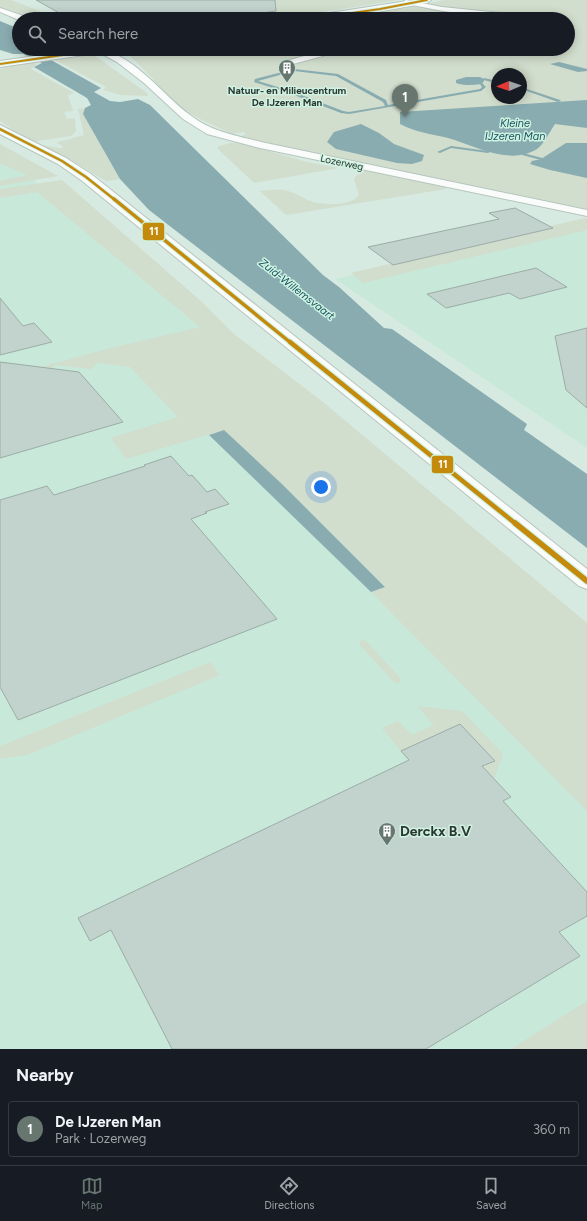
<!DOCTYPE html>
<html lang="en">
<head>
<meta charset="utf-8">
<style>
  :root { --surface:#171b24; --page:#242831; --text:#f1f3f6; --muted:#9ea1a6; --line:#363941; --accent:#67766f }
  body { margin:0; font-family:Figtree,sans-serif; background:var(--page); color:var(--text) }
  .compass { position:absolute; left:491px; top:68px; width:36px; height:36px; border-radius:50%; background:var(--surface); box-shadow:0 2px 10px #0003; rotate:268deg }
  .you { position:absolute; left:321px; top:487px; width:14px; height:14px; margin:-10px; border:3px solid #fff; border-radius:50%; background:#1a73e8; box-shadow:0 0 0 6px #1a73e833 }
  .badge { display:grid; place-items:center; width:26px; height:26px; border-radius:50%; background:var(--accent); color:#fff; font-size:13px; font-weight:700 }
  .pin { position:absolute; translate:-50% -33px; filter:drop-shadow(0 1px 2px #0008) }
  .pin::after { content:''; position:absolute; top:21px; width:14px; height:12px; background:inherit; clip-path:polygon(0 0,100% 0,50% 100%) }
  .list { margin:0; padding:0; list-style:none }
  h2 { display:flex; justify-content:space-between; align-items:center; height:52px; margin:0; padding:0 16px; font-size:17px }
  h2 small { font-size:13px; font-weight:400; color:var(--muted) }
  .list li { display:grid; grid-template-columns:26px 1fr auto; gap:12px; align-items:center; box-sizing:border-box; height:56px; margin:0 8px 8px; padding:0 8px; border:1px solid var(--line); border-radius:4px }
  .list b { display:block; font-size:15px; white-space:nowrap }
  .list p { margin:0; font-size:13px; white-space:nowrap; color:var(--muted) }
  .list em { font-size:13px; font-style:normal; color:var(--muted) }
  .icon { flex:none; width:22px; height:22px; fill:none; stroke:currentColor; stroke-width:2; stroke-linecap:round; stroke-linejoin:round }
  .map { position:relative; flex:none; width:587px; height:1049px; overflow:hidden }
  .search { position:absolute; background:var(--surface); box-shadow:0 2px 10px #0003; left:12px; right:12px; top:12px; height:44px; display:flex; align-items:center; gap:10px; box-sizing:border-box; padding:0 14px; border-radius:22px; color:var(--muted); font-size:15px }
  .sheet { height:116px; background:var(--surface) }
  nav { display:flex; justify-content:space-around; align-items:center; box-sizing:border-box; height:56px; border-top:1px solid var(--line); background:var(--surface); font-size:11px; color:var(--muted) }
  nav a { display:grid; justify-items:center; gap:2px }
  nav .on { color:var(--accent) }
  .map>svg:first-child { display:block }
  .built { fill:#c8e8da }
  .green { fill:#d1ddcd; fill-rule:evenodd }
  .water { fill:#89acb0 }
  .lines { fill:none; stroke-linecap:round; stroke-linejoin:round }
  .stream { fill:#89acb0; fill-rule:evenodd }
  .building { fill:#c2d2cd; stroke:#9caca7 }
  .street-casing { stroke:#b6c5be; stroke-width:2 }
  .secondary-casing { stroke:#b6c5be; stroke-width:2 }
  .street { fill:#f9fcfa; fill-rule:evenodd }
  .secondary { fill:#f9fcfa; fill-rule:evenodd }
  .bus-1-far4-casing { stroke:#cff2e2; stroke-width:3.5 }
  .bus-1-far3-casing { stroke:#cff2e2; stroke-width:4 }
  .bus-1-far2-casing { stroke:#cff2e2; stroke-width:5.5 }
  .bus-1-far1-casing { stroke:#cff2e2; stroke-width:7 }
  .bus-1-casing { stroke:#cff2e2; stroke-width:8 }
  .bus-1-far4 { stroke:#c48a0c; stroke-width:2 }
  .bus-1-far3 { stroke:#c48a0c; stroke-width:2.5 }
  .bus-1-far2 { stroke:#c48a0c; stroke-width:3.5 }
  .bus-1-far1 { stroke:#c48a0c; stroke-width:4.5 }
  .bus-1 { stroke:#c48a0c; stroke-width:5.5 }
  .labels { text-anchor:middle; stroke-width:3; stroke-linejoin:round; paint-order:stroke }
  .far-poi-label { font-size:10px; font-weight:bold; fill:#2b3832; stroke:#cff2e2 }
  .far-street-label { font-size:10px; fill:#2b3832; stroke:#cff2e2 }
  .far-water-label { font-size:11px; font-style:italic; fill:#14525d; stroke:#cff2e2 }
  .near-poi-label { font-size:14px; font-weight:bold; fill:#2b3832; stroke:#cff2e2; text-anchor:start }
  .line-badge { stroke:#cff2e2; stroke-width:1.5 }
  .badge-label { font-size:11px; text-anchor:middle; font-weight:bold; fill:#fff }
</style>
</head>
<body>
<div class="map">
<svg width="587" height="1049" viewBox="0 0 587 1049">
  <rect width="100%" height="100%" fill="#d7eae1"/>
  <!-- built -->
  <g class="built">
    <path d="M0,162L28,175L202,327L210,433L376,596L587,809V1049H0Z"/>
    <path d="M587,226V448L335,279Z"/>
  </g>
  <!-- green -->
  <g class="green">
    <path d="M0,0H11L60,19H41L0,7Z"/>
    <path d="M192,0H399L276,19H149Z"/>
    <path d="M444,0H587V211L241,138L243,135L246,134L244,132L232,134L200,119L183,109L161,90L153,79L125,51L135,49H568V19H325L412,7ZM497,74H521V98H497Z"/>
    <path d="M82,55L95,56L101,60L147,93L148,96L121,95L103,90L106,87L55,60Z"/>
    <path d="M31,61L36,65L31,69L74,93L68,95L73,111L64,112L67,119L75,118L76,131L71,136L31,142L0,121V69Z"/>
    <path d="M85,108L83,114L120,179L106,181L76,163L40,146C47,144 54,149 62,148L63,146L57,143L58,142L84,135L78,109Z"/>
    <path d="M230,143H240L307,162L339,168L254,183L219,150L217,147Z"/>
    <path d="M0,144L58,176L0,186V181L27,175L0,163Z"/>
    <path d="M367,170L444,186L446,189L286,215L260,191C269,190 279,188 288,191C296,193 303,198 310,201C321,205 354,207 359,194L354,180L356,176Z"/>
    <path d="M62,180L202,302L234,334L323,402L587,623V811L371,592L385,586L283,485L224,430L126,459L111,438L178,417L130,367L97,363L91,369L56,365L51,369L0,378L111,348L200,327L37,192L0,198V189Z"/>
    <path d="M585,218L587,219V230L363,283L351,273Z"/>
    <path d="M363,640L366,641L401,679V681L398,683L394,682L360,645L359,642Z"/>
    <path d="M210,662L220,675L27,755L0,759V746Z"/>
    <path d="M417,706L462,711L503,754L494,779L482,766L494,760L460,724L401,751L382,728L398,721L412,735L434,725Z"/>
    <path d="M587,1001V1049H511Z"/>
  </g>
  <!-- water -->
  <g class="water">
    <path d="M0,21L19,29V49H47L42,52L51,60L101,88L94,92L110,101L120,102L138,99L150,105L323,275L339,287L384,328L392,329L527,424L524,430L527,432L587,474V548L149,210L120,179L83,114L85,108L91,105L87,98L34,67L42,63L40,62L23,54H13L0,50Z"/>
    <path d="M559,62L587,69V71L578,72L550,64Z"/>
    <path d="M466,77H480L484,79V81L482,84C473,85 464,86 456,83V80Z"/>
    <path d="M587,100V128L555,124C550,131 544,144 537,149C509,166 476,146 448,138C431,134 415,132 400,124V112Z"/>
    <path d="M361,124L379,133L394,144L424,155L422,161L412,164L397,163L336,149L327,142L334,132Z"/>
    <path d="M566,143H587V178L550,170L530,164L532,161L541,159Z"/>
    <path d="M224,430L283,485L385,587L371,592L209,435Z"/>
  </g>
  <g class="lines">
    <!-- stream -->
    <g class="stream">
      <path d="M294,69L338,74L386,100L388,105L480,89L482,87L480,84L482,83L486,87L481,91L349,114L341,113L289,93L254,82L255,79ZM294,71L336,76L383,102L385,106L349,112L343,111L291,91L258,81Z"/>
      <path d="M484,78L497,81V83L483,80Z"/>
      <path d="M521,87L560,100L561,101L558,102L521,89Z"/>
      <path d="M451,146L488,151L490,152L488,153L451,148L440,153L437,152Z"/>
      <path d="M523,153L542,158L543,159L541,160L522,155V153Z"/>
    </g>
  </g>
  <!-- building -->
  <g class="building">
    <path d="M36,0H275L276,11L221,19H110L101,15L70,19Z"/>
    <path d="M515,208L553,228L393,265L368,247L499,219L489,213Z"/>
    <path d="M536,268L567,287L520,299L509,293L446,308L427,294Z"/>
    <path d="M0,298L23,326L34,323L52,342L0,355Z"/>
    <path d="M587,328V408L566,390L555,336Z"/>
    <path d="M0,362L79,372L123,422L0,458Z"/>
    <path d="M171,456L189,476L192,475L207,492L215,489L229,504L205,512L207,513L191,519L277,619L18,720L0,687V500L47,486L54,495L145,466L144,465Z"/>
    <path d="M460,724L495,761L482,766L511,797L503,801L587,892V916L559,932L580,956L426,1049H172L111,930L90,941L78,918L409,760L401,751Z"/>
  </g>
  <g class="lines">
    <!-- street casing -->
    <g class="street-casing">
      <g id="street">
        <path d="M406,0L442,7L540,17L544,19C497,19 449,14 404,3L403,2Z"/>
        <path d="M0,8L27,17L28,19L19,20L0,12Z"/>
        <path d="M93,49C130,49 162,95 190,115C212,132 234,135 261,142L587,210V216L260,148L207,134L183,119L144,83L117,62Z"/>
        <path d="M329,49H342L341,51L293,64L289,62L290,60Z"/>
      </g>
    </g>
    <!-- secondary casing -->
    <g class="secondary-casing">
      <g id="secondary">
        <path d="M414,0H431L427,3C387,10 347,19 306,19L310,16Z"/>
        <path d="M85,49H110L105,52L0,67V61Z"/>
        <path d="M0,125L66,158L91,174L587,569V589L579,586L81,180L58,164L0,134Z"/>
      </g>
    </g>
    <!-- street -->
    <use href="#street" class="street"/>
    <!-- secondary -->
    <use href="#secondary" class="secondary"/>
    <!-- bus-1-far4 casing -->
    <g class="bus-1-far4-casing">
      <g id="bus-1-far4">
        <path d="M310,19L380,9L427,0"/>
        <path d="M0,64L105,49"/>
      </g>
    </g>
    <!-- bus-1-far3 casing -->
    <g class="bus-1-far3-casing">
      <path id="bus-1-far3" d="M0,129L62,161L86,177L115,200"/>
    </g>
    <!-- bus-1-far2 casing -->
    <g class="bus-1-far2-casing">
      <path id="bus-1-far2" d="M114,199L291,343"/>
    </g>
    <!-- bus-1-far1 casing -->
    <g class="bus-1-far1-casing">
      <path id="bus-1-far1" d="M290,342L516,524"/>
    </g>
    <!-- bus-1 casing -->
    <g class="bus-1-casing">
      <path id="bus-1" d="M515,523L587,581"/>
    </g>
    <!-- bus-1-far4 -->
    <use href="#bus-1-far4" class="bus-1-far4"/>
    <!-- bus-1-far3 -->
    <use href="#bus-1-far3" class="bus-1-far3"/>
    <!-- bus-1-far2 -->
    <use href="#bus-1-far2" class="bus-1-far2"/>
    <!-- bus-1-far1 -->
    <use href="#bus-1-far1" class="bus-1-far1"/>
    <!-- bus-1 -->
    <use href="#bus-1" class="bus-1"/>
  </g>
  <!-- icons -->
  <defs>
    <g id="building-pin" transform="scale(0.9)"><path d="M0 17L-7.5 6A9.5 9.5 0 1 1 7.5 6Z" fill="#67766f" stroke="#cff2e2"/><path d="M-4-6H4V6H1V3H-1V6H-4ZM-2.5-4.3h1.7v1.8h-1.7ZM.8-4.3h1.7v1.8H.8ZM-2.5-1h1.7V.8h-1.7ZM.8-1h1.7V.8H.8Z" fill="#fff"/></g>
  </defs>
  <g fill-rule="evenodd">
    <use href="#building-pin" x="287" y="68"/>
    <use href="#building-pin" x="387" y="831"/>
  </g>
  <g class="labels">
    <!-- far-poi labels -->
    <g class="far-poi-label">
      <text x="287" y="94">Natuur- en Milieucentrum<tspan x="287" dy="12">De IJzeren Man</tspan></text>
    </g>
    <!-- far-street labels -->
    <g class="far-street-label">
      <text transform="translate(342 162) rotate(12)" y="4">Lozerweg</text>
    </g>
    <!-- far-water labels -->
    <g class="far-water-label">
      <text x="515" y="127">Kleine<tspan x="515" dy="13">IJzeren Man</tspan></text>
      <text transform="translate(297 289) rotate(38)" y="4">Zuid-Willemsvaart</text>
    </g>
    <!-- near-poi labels -->
    <g class="near-poi-label">
      <text x="400" y="836">Derckx B.V</text>
    </g>
  </g>
  <g class="line-badge">
    <rect x="142" y="222" width="23" height="19" rx="4" fill="#c48a0c"/>
    <rect x="431" y="455" width="23" height="19" rx="4" fill="#c48a0c"/>
  </g>
  <g class="badge-label">
    <text x="154" y="235">11</text>
    <text x="443" y="468">11</text>
  </g>
</svg>
<svg class="compass" viewBox="-18 -18 36 36"><path d="M0-13l5 13h-10z" fill="#e53935"/><path d="M0 13l5-13h-10z" fill="#9ea1a6"/></svg>
<div class="you"></div>
<div class="pin badge" style="left:405px;top:117px">1</div>
<div class="search"><svg class="icon" aria-label="search" viewBox="0 0 24 24"><circle cx="10" cy="10" r="6"/><path d="M15 15l6 6"/></svg>Search here</div>
</div>
<section class="sheet">
<h2>Nearby<small></small></h2>
<ul class="list">
<li><span class="badge">1</span><div><b>De IJzeren Man</b><p>Park · Lozerweg</p></div><em>360 m</em></li>
</ul>
</section>
<nav>
<a class="on"><svg class="icon" aria-label="map" viewBox="0 0 24 24"><path d="M3 6l6-2 6 2 6-2v14l-6 2-6-2-6 2zM9 4v14M15 6v14"/></svg>Map</a>
<a><svg class="icon" aria-label="directions" viewBox="0 0 24 24"><path d="M12 3l9 9-9 9-9-9zM9 14v-3h6M13 9l2 2-2 2"/></svg>Directions</a>
<a><svg class="icon" aria-label="saved" viewBox="0 0 24 24"><path d="M7 4h10v16l-5-4-5 4z"/></svg>Saved</a>
</nav>
</body>
</html>
